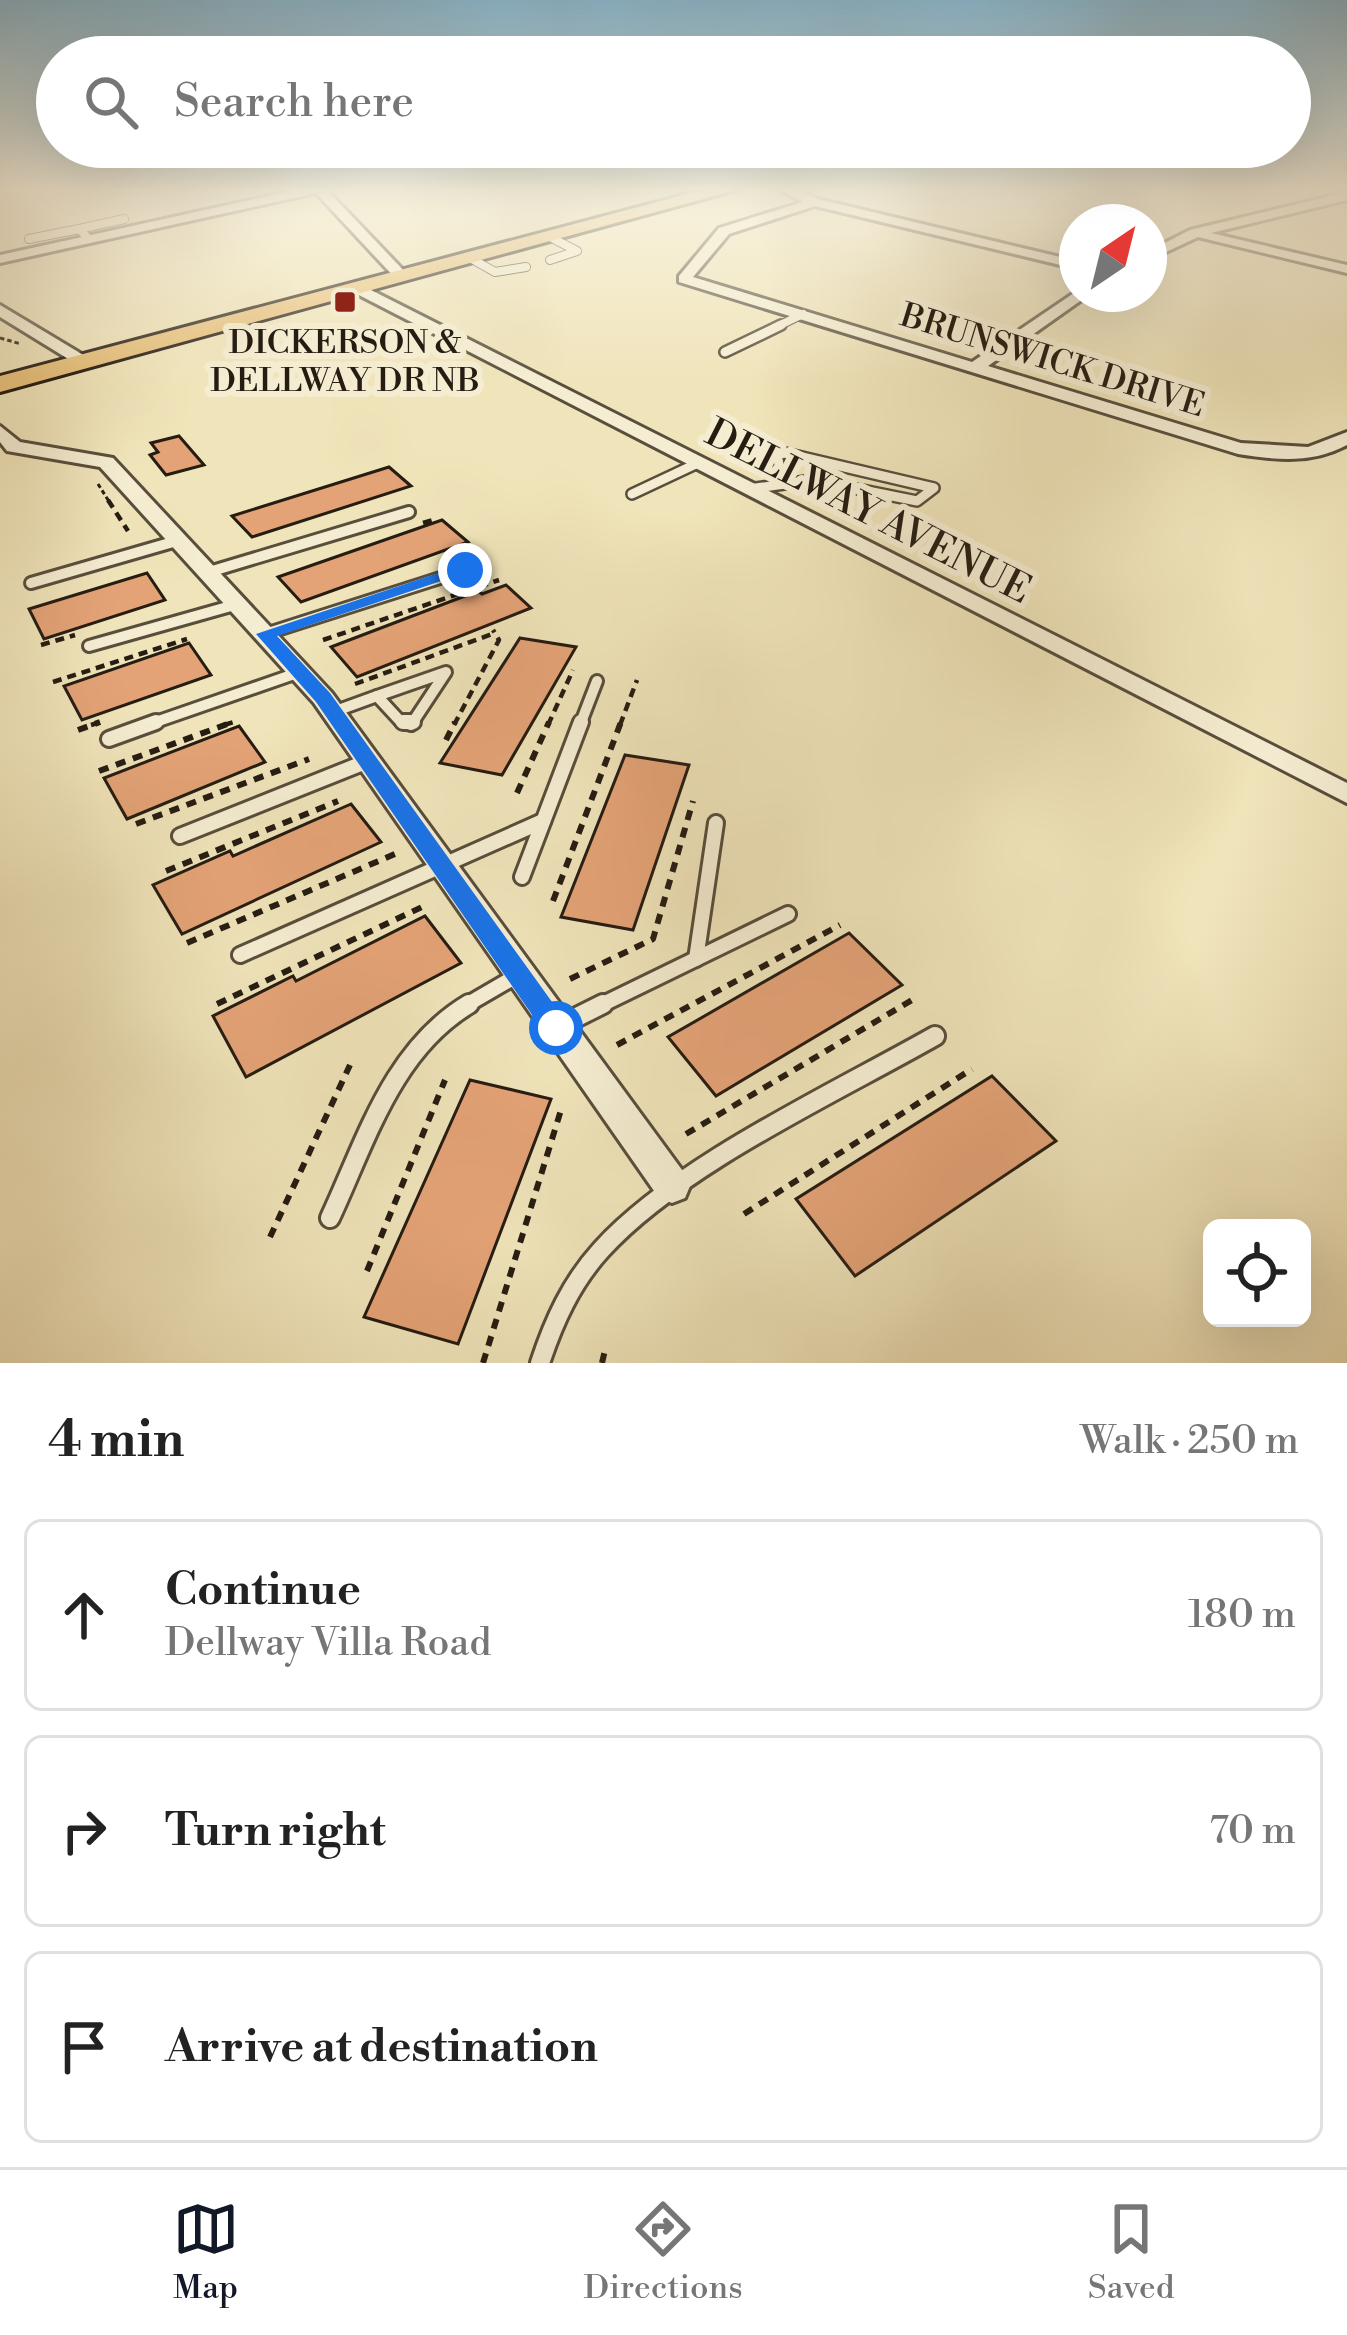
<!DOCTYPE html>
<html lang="en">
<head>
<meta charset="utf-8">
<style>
  :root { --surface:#fff; --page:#f6f6f6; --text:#222; --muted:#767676; --line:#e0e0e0; --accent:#111827 }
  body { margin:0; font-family:"Libre Bodoni",serif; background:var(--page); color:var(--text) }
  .controls { position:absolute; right:36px; bottom:36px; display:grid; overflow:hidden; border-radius:18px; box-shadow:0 12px 48px #0002 }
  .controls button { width:108px; height:108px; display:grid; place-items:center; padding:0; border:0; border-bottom:3px solid var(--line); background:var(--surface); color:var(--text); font:60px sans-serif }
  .compass { position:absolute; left:1059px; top:204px; width:108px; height:108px; border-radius:50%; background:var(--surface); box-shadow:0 12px 48px #0002; rotate:35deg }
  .stop { position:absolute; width:36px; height:36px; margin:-27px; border:9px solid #1a73e8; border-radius:50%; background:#fff }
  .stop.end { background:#1a73e8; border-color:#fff; box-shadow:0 3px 12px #0008 }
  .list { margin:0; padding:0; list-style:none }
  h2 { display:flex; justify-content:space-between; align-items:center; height:156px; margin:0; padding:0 48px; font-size:51px }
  h2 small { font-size:39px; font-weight:400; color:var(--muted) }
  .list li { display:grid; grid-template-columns:78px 1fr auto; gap:36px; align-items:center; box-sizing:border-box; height:192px; margin:0 24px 24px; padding:0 24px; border:3px solid var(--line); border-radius:18px }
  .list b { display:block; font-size:45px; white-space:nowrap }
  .list p { margin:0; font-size:39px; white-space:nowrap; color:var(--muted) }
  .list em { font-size:39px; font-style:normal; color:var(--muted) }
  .icon { flex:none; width:66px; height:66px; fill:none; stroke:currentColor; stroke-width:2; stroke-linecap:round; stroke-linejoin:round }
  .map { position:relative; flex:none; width:1347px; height:1363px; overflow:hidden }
  .search { position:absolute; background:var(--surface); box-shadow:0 12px 48px #0002; left:36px; right:36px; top:36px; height:132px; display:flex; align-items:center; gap:30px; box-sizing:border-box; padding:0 42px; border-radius:66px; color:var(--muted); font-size:45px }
  .sheet { height:804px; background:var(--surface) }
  nav { display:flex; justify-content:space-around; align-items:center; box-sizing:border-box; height:168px; border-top:3px solid var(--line); background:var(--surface); font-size:33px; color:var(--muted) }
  nav a { display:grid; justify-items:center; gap:6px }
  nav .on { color:var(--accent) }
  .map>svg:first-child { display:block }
  .building { fill:#e4a377; stroke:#251c12; stroke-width:3 }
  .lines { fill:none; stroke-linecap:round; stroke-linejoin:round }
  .lane-far4-casing { stroke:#584e3c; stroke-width:10 }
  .lane-far3-casing { stroke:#584e3c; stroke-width:14 }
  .lane-far2-casing { stroke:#584e3c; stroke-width:16 }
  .lane-far1-casing { stroke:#584e3c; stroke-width:20 }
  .lane-casing { stroke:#584e3c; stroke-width:24 }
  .street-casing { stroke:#584e3c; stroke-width:6 }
  .primary-casing { stroke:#251c12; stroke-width:6 }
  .path-far2 { stroke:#251c12; stroke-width:3; stroke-dasharray:4.5 3; stroke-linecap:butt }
  .path-far1 { stroke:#251c12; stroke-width:4.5; stroke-dasharray:9 6; stroke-linecap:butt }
  .path { stroke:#251c12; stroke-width:6; stroke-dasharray:10 8; stroke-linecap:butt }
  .lane-far4 { stroke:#f5edd2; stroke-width:8 }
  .lane-far3 { stroke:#f5edd2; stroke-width:9 }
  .lane-far2 { stroke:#f5edd2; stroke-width:10 }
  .lane-far1 { stroke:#f5edd2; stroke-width:14 }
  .lane { stroke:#f5edd2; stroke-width:18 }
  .street { fill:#f5edd2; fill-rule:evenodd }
  .primary { fill:#e8c27d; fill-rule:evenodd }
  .route { fill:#1a73e8 }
  .poi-dot { fill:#8f2418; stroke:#f5edd2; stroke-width:4.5 }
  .labels { text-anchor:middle; stroke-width:12; stroke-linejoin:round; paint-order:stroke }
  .far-poi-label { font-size:33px; fill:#251c12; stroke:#f5edd2 }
  .far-street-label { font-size:33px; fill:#251c12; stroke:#f5edd2 }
  .street-label { font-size:39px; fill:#251c12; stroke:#f5edd2 }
</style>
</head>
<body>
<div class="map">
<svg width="1347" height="1363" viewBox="0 0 1347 1363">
  <rect width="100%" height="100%" fill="#f0e4ba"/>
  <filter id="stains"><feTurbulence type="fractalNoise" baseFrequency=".00167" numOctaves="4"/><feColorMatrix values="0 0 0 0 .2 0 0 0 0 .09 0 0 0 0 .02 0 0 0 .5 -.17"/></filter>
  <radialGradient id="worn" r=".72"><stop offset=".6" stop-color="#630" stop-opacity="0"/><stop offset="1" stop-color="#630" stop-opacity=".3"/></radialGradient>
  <!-- building -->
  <g class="building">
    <path d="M179,436L204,465L166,475L150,455L158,452L151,443Z"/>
    <path d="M389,467L411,486L252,537L232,516Z"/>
    <path d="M442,520L468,542L301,602L278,577Z"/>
    <path d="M147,573L165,600L44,639L29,609Z"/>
    <path d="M506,585L531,608L357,677L331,647L478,591L482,594Z"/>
    <path d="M520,638L576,647L502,775L440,763Z"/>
    <path d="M189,643L211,675L82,720L64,686Z"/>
    <path d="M239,726L265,762L127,819L104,778Z"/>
    <path d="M625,755L689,765L633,930L561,917Z"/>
    <path d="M351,804L381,842L182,934L153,885L230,851L233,856Z"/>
    <path d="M425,916L461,963L246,1077L213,1016L293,976L296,981Z"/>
    <path d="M849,933L902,985L716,1096L668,1037Z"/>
    <path d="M992,1076L1056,1141L855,1276L796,1199Z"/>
    <path d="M470,1080L551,1099L458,1344L364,1317Z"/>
  </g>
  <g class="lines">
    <!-- lane-far4 casing -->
    <g class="lane-far4-casing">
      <g id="lane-far4">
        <path d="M996,188H1004"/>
        <path d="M79,229L124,219"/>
        <path d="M550,237L577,251L550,260"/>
        <path d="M29,239L79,229L89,239"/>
        <path d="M472,259L495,272L526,267"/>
        <path d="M774,328L803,314"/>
      </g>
    </g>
    <!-- lane-far3 casing -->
    <g class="lane-far3-casing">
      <g id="lane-far3">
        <path d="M725,352L781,325"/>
        <path d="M749,489L813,480L917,501L934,488L785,453L777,455L782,478"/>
        <path d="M632,494L698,463"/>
      </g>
    </g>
    <!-- lane-far2 casing -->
    <g class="lane-far2-casing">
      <g id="lane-far2">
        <path d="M209,572L409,512"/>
        <path d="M31,583L180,540"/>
        <path d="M265,634L465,570"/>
        <path d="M89,646L238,604"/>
        <path d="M446,672L411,725L401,722L377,696Z"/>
        <path d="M333,712L377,696"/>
        <path d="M147,725L300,672"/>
        <path d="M580,725L597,681"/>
      </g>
    </g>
    <!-- lane-far1 casing -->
    <g class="lane-far1-casing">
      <g id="lane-far1">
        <path d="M403,722H413"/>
        <path d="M109,739L156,722"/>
        <path d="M180,836L368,761"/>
        <path d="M522,877L581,722"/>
        <path d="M240,955L543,821"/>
        <path d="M696,959L716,823"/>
        <path d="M463,1007L518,975"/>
        <path d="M597,1007L788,914"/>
      </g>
    </g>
    <!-- lane casing -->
    <g class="lane-casing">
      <g id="lane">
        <path d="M557,1027L603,1004"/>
        <path d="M330,1218C366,1141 392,1050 469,1004"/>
        <path d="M540,1363C554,1321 571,1283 601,1250C678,1165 833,1094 935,1036"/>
      </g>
    </g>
    <!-- street casing -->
    <g class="street-casing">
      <g id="street">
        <path d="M305,188H325L407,274V280H397L316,193L0,263V255Z"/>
        <path d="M776,188H793L818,199L1077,261V269L815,206L729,234L693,277L972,362L1077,291L1090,294L988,366L1241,443L1308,447L1347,432V445C1312,464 1276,460 1238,454L679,282V276L719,228L803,202Z"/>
        <path d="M1347,192V200L1211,233L1347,265V273L1198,237L1149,260V251L1190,230Z"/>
        <path d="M353,286H363L1347,783V803L353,292Z"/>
        <path d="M0,305L90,359L92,362L78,365L0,317Z"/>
        <path d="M0,426L20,442L113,458L332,693L685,1174L690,1186L685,1198L672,1203L659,1198L314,703L100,467L7,451L0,442Z"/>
      </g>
    </g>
    <!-- primary casing -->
    <g class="primary-casing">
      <path id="primary" d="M710,188H743L0,392V376Z"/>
    </g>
    <!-- path-far2 -->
    <g class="path-far2">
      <path d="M0,338L21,344"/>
      <path d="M98,484L110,503"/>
    </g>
    <!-- path-far1 -->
    <g class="path-far1">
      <path d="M108,500L128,531"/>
      <path d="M423,523L436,519"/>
      <path d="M323,640L499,580"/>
      <path d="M41,645L75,635"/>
      <path d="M53,682L187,639"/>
      <path d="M355,684L495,633"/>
      <path d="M91,725L101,722"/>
      <path d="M224,725L234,722"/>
      <path d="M454,725L499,640L493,630"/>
      <path d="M548,725L573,670"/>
      <path d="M620,725L637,680"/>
    </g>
    <!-- path -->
    <g class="path">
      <path d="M78,730L100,722"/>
      <path d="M446,740L455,722"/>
      <path d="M99,771L233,722"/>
      <path d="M517,793L549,722"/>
      <path d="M136,824L309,759"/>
      <path d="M166,871L338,801"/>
      <path d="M553,901L621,722"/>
      <path d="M187,943L395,854"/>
      <path d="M570,979L653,939L693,801"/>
      <path d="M217,1004L422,907"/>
      <path d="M617,1045L840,925"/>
      <path d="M686,1134L912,1000"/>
      <path d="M744,1214L972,1069"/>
      <path d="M270,1237L350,1065"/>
      <path d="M367,1271L445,1080"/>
      <path d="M483,1363L561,1110"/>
      <path d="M602,1363L605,1350"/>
    </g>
    <!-- lane-far4 -->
    <use href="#lane-far4" class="lane-far4"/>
    <!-- lane-far3 -->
    <use href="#lane-far3" class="lane-far3"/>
    <!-- lane-far2 -->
    <use href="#lane-far2" class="lane-far2"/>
    <!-- lane-far1 -->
    <use href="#lane-far1" class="lane-far1"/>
    <!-- lane -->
    <use href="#lane" class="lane"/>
    <!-- street -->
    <use href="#street" class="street"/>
    <!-- primary -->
    <use href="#primary" class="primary"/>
  </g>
  <!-- sky -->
  <linearGradient id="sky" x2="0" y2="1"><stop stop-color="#89b8d0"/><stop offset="0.5" stop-color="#f8f3e0"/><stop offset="1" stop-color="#f8f3e0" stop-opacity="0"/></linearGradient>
  <rect width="1347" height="379" fill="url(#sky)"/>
  <!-- route -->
  <path class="route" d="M459,566L474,570L277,636L330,693L565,1020L569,1028L565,1035H546L316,702L256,634Z"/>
  <!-- markers -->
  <rect class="poi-dot" x="333" y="290" width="24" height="24" rx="6"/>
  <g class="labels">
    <!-- far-poi labels -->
    <g class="far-poi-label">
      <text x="345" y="353">DICKERSON &amp;<tspan x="345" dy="38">DELLWAY DR NB</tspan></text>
    </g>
    <!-- far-street labels -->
    <g class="far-street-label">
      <text transform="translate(1053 359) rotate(17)" y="12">BRUNSWICK DRIVE</text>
    </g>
    <!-- street labels -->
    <g class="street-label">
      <text transform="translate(869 510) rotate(27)" y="14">DELLWAY AVENUE</text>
    </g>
  </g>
  <rect width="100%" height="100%" filter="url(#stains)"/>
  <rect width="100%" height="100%" fill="url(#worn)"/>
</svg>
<div class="controls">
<button><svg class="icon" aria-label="locate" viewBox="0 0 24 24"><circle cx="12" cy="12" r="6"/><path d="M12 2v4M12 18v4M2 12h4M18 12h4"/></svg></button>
</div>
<svg class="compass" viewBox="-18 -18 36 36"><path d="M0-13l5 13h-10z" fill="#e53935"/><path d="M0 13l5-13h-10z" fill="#767676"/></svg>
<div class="stop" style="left:556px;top:1028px"></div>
<div class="stop end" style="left:465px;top:570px"></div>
<div class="search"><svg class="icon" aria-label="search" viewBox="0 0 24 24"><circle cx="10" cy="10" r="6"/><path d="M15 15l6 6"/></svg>Search here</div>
</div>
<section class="sheet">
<h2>4 min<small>Walk · 250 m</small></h2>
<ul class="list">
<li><svg class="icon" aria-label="ahead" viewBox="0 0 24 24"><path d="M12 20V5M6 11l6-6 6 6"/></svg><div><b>Continue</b><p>Dellway Villa Road</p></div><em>180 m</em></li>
<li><svg class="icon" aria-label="right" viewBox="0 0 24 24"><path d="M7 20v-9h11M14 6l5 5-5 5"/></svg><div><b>Turn right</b></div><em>70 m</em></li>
<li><svg class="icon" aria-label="arrive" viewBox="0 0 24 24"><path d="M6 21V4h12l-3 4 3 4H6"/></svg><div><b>Arrive at destination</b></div></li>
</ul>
</section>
<nav>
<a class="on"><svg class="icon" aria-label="map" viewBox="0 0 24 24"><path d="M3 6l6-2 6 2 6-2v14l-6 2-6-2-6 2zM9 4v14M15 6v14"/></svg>Map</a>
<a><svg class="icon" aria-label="directions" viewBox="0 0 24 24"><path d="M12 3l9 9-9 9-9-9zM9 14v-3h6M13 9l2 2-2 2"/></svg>Directions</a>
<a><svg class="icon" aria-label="saved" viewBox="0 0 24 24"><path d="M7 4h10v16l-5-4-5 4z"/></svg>Saved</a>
</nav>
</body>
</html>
